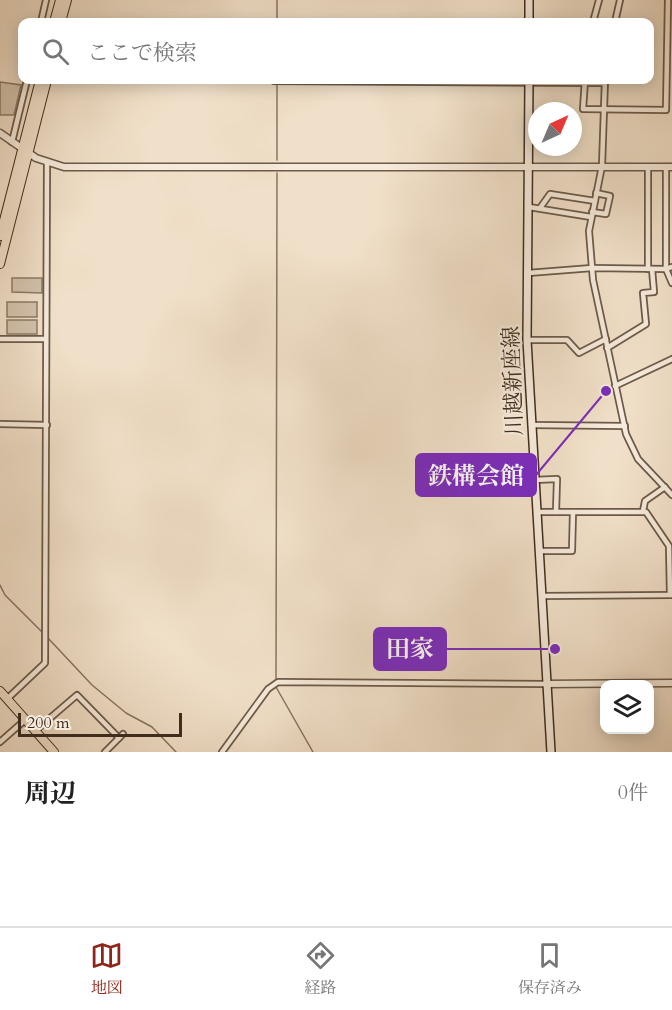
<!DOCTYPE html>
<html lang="ja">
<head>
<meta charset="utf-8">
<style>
  :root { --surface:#fff; --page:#f6f6f6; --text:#222; --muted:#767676; --line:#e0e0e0; --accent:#8f2418 }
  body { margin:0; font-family:Cardo,"Noto Serif JP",serif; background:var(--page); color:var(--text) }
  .controls { position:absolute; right:18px; bottom:18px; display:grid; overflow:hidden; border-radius:12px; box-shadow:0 3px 15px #0003 }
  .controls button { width:54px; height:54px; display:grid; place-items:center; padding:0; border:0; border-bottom:2px solid var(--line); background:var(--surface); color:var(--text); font:30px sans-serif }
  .compass { position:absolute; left:528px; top:102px; width:54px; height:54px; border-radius:50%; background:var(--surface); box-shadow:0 3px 15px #0003; rotate:44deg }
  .scale { position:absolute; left:18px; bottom:15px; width:164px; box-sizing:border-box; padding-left:6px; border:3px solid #412d1e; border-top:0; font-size:16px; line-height:21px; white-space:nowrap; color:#412d1e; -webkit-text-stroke:4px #f6ebdc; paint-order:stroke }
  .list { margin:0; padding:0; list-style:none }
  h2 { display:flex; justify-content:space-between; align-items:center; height:78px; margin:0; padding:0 24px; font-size:26px }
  h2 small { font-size:20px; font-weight:400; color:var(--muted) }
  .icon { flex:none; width:33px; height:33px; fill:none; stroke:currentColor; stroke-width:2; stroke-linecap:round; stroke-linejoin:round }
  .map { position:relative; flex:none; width:672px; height:752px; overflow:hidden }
  .search { position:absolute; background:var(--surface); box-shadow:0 3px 15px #0003; left:18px; right:18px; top:18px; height:66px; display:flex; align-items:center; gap:15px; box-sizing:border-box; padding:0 21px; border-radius:12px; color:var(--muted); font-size:22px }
  .sheet { height:174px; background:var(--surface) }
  nav { display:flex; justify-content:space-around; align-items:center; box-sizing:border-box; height:84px; border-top:2px solid var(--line); background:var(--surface); font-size:16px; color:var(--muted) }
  nav a { display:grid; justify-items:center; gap:3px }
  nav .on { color:var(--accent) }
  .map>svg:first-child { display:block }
  .green { fill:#d3c2ac; stroke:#8a7865; stroke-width:1.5 }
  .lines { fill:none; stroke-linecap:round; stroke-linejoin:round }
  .stream { stroke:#877462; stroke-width:1.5 }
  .minor-casing { stroke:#6d5a49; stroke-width:8 }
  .tertiary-casing { stroke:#6d5a49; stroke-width:9 }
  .secondary-casing { stroke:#412d1e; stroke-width:10 }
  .primary-casing { stroke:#412d1e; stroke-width:10 }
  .trunk-casing { stroke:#412d1e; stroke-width:10 }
  .minor { stroke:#f6ebdc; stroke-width:4.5 }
  .tertiary { stroke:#f6ebdc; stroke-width:6 }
  .secondary { stroke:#f6ebdc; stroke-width:7 }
  .primary { stroke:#f1e0c9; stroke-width:8 }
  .trunk { stroke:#f1e0c9; stroke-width:8 }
  .labels { text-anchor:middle; stroke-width:4.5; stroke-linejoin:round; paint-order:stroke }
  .street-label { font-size:22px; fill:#412d1e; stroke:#f6ebdc }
  .leader { fill:none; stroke:#7b2cbf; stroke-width:2 }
  .callout-dot { fill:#7b2cbf; stroke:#f6ebdc; stroke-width:2 }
  .callout { fill:#7b2cbf; stroke:#7b2cbf; stroke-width:2 }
  .callout-label { font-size:24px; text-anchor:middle; font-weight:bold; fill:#fff }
</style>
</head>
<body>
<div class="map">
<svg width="672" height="752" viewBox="0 0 672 752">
  <rect width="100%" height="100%" fill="#f1e0c9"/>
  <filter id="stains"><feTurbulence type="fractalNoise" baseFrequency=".00333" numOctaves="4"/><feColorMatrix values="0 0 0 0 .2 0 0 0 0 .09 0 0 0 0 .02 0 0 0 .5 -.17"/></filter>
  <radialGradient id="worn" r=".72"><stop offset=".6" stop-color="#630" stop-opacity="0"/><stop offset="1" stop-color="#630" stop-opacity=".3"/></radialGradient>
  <!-- green -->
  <g class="green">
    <path d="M0,82L21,85L14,115H0Z"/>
    <path d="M12,278H42V293L12,292Z"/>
    <rect x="7" y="302" width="30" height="15"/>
    <rect x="7" y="320" width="30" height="14"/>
  </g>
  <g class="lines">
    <!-- stream -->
    <g class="stream">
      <path d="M277,22V0"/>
      <path d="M277,160V83"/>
      <path d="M0,585L5,595L43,633"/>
      <path d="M47,637L92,685L126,713L152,727L176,752"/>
      <path d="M276,682L277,173"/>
      <path d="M276,687L313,752"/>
    </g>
    <!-- minor casing -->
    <g class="minor-casing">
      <g id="minor">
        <path d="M41,22L46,0"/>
        <path d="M593,22L599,0"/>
        <path d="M615,22L620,0"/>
        <path d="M585,80L583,109L666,110L668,0"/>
        <path d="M605,80L602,166L589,231L593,280L626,434L638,459L672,495"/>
        <path d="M274,81L604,83"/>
        <path d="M12,142L27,80"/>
        <path d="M648,167V269"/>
        <path d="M529,207L591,217"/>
        <path d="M540,208L550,194L595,201"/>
        <path d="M592,212L606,214L610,196L596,193"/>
        <path d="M672,267L666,269L672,283"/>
        <path d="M528,273L592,268L666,269V167"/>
        <path d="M0,339H46"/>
        <path d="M527,340H567L579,353L606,339"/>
        <path d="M607,348L646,324L643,293L654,292L652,269"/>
        <path d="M615,386L672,359"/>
        <path d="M0,424L47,425"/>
        <path d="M531,425L625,426"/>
        <path d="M534,480L557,479L556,512H573L572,551H539"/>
        <path d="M643,511L645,501L665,487"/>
        <path d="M536,512H556"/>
        <path d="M573,512H646L669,546L670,595"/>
        <path d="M541,596L672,595"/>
        <path d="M7,699L45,663L47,163"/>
        <path d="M35,731L77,695L119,738"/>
        <path d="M0,742L25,720"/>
        <path d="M105,752L123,734"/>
        <path d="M222,752L268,689L278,682L546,684"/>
      </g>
    </g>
    <!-- tertiary casing -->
    <g class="tertiary-casing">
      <g id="tertiary">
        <path d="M0,133L36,158L64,167H672"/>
        <path d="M546,684L672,683"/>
      </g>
    </g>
    <!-- secondary casing -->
    <g class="secondary-casing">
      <g id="secondary">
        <path d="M529,22V0"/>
        <path d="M529,80L527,340L551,752"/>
      </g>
    </g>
    <!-- primary casing -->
    <g class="primary-casing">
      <path id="primary" d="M0,691L54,752"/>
    </g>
    <!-- trunk casing -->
    <g class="trunk-casing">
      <g id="trunk">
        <path d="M54,22L60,0"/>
        <path d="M61,22L67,0"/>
        <path d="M0,236L40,80"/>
        <path d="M0,264L47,80"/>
      </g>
    </g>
    <!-- minor -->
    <use href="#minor" class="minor"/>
    <!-- tertiary -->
    <use href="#tertiary" class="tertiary"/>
    <!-- secondary -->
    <use href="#secondary" class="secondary"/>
    <!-- primary -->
    <use href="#primary" class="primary"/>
    <!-- trunk -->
    <use href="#trunk" class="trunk"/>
  </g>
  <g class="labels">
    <!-- street labels -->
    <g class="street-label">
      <text transform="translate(512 381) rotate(-92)" y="8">川越新座線</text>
    </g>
  </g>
  <!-- callouts -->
  <path class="leader" d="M606 391L536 475M555 649L446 649"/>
  <g class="callout-dot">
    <circle cx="606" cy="391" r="6"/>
    <circle cx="555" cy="649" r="6"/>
  </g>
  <g class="callout">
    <rect x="416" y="454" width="120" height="42" rx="6"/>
    <rect x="374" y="628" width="72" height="42" rx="6"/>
  </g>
  <g class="callout-label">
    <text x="476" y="484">鉄構会館</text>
    <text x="410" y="657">田家</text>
  </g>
  <rect width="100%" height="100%" filter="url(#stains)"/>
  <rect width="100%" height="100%" fill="url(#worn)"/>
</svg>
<div class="controls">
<button><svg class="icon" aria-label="layers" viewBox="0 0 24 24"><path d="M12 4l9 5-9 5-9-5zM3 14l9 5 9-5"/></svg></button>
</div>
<svg class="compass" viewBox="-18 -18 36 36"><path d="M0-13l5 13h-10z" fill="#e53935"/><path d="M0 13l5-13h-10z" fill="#767676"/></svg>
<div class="scale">200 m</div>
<div class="search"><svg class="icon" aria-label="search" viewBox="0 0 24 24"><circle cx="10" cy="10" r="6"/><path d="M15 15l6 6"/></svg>ここで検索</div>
</div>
<section class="sheet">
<h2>周辺<small>0件</small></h2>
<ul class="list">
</ul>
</section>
<nav>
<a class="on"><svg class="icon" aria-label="map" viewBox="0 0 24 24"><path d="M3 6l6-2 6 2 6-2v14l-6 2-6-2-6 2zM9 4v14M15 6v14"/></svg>地図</a>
<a><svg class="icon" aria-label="directions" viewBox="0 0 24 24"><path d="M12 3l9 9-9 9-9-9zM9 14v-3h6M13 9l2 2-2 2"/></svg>経路</a>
<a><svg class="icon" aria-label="saved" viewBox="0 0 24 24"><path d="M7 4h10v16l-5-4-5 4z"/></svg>保存済み</a>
</nav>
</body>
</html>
